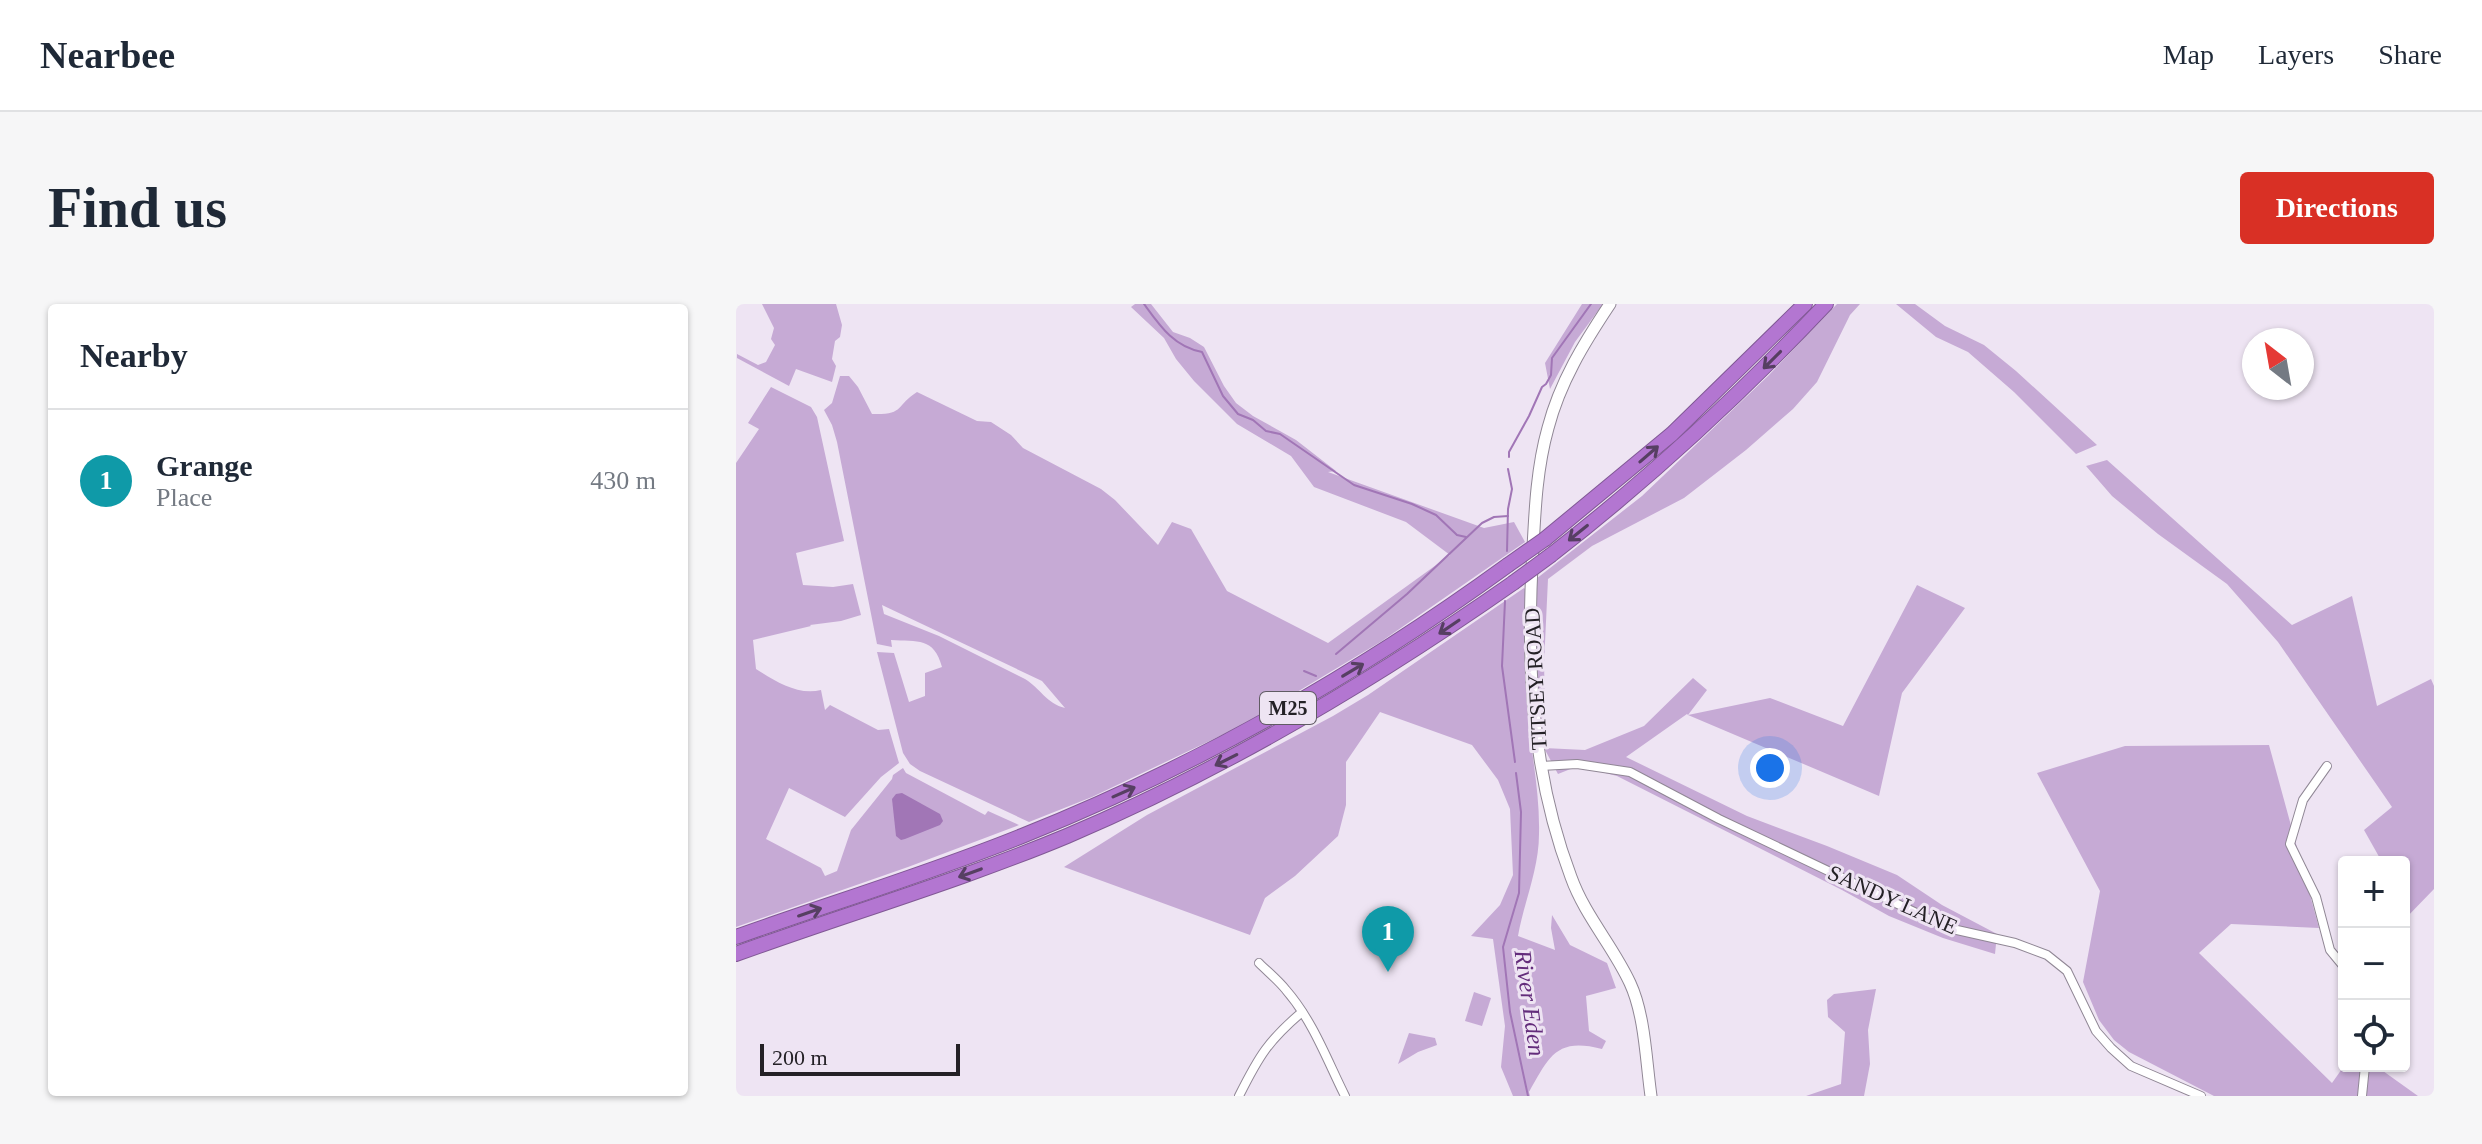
<!DOCTYPE html>
<html lang="en">
<head>
<meta charset="utf-8">
<style>
  :root { --surface:#fff; --page:#f6f6f7; --text:#1f2937; --muted:#747a83; --line:#e0e1e3; --accent:#d93025 }
  body { margin:0; font-family:"Times New Roman",serif; background:var(--page); color:var(--text) }
  .controls { position:absolute; right:24px; bottom:24px; display:grid; overflow:hidden; border-radius:8px; box-shadow:0 2px 6px #0004 }
  .controls button { width:72px; height:72px; display:grid; place-items:center; padding:0; border:0; border-bottom:2px solid var(--line); background:var(--surface); color:var(--text); font:40px sans-serif }
  .compass { position:absolute; left:1506px; top:24px; width:72px; height:72px; border-radius:50%; background:var(--surface); box-shadow:0 2px 6px #0004; rotate:329deg }
  .scale { position:absolute; left:24px; bottom:20px; width:200px; box-sizing:border-box; padding-left:8px; border:4px solid #242126; border-top:0; font-size:22px; line-height:28px; white-space:nowrap; color:#242126; -webkit-text-stroke:6px #eee4f3; paint-order:stroke }
  .you { position:absolute; left:1034px; top:464px; width:28px; height:28px; margin:-20px; border:6px solid #fff; border-radius:50%; background:#1a73e8; box-shadow:0 0 0 12px #1a73e833 }
  .badge { display:grid; place-items:center; width:52px; height:52px; border-radius:50%; background:var(--accent); color:#fff; font-size:26px; font-weight:700 }
  .pin { position:absolute; translate:-50% -66px; filter:drop-shadow(0 2px 4px #0008) }
  .pin::after { content:''; position:absolute; top:42px; width:28px; height:24px; background:inherit; clip-path:polygon(0 0,100% 0,50% 100%) }
  .list { margin:0; padding:0; list-style:none }
  h2 { display:flex; justify-content:space-between; align-items:center; height:104px; margin:0; padding:0 32px; font-size:34px }
  h2 small { font-size:26px; font-weight:400; color:var(--muted) }
  .list li { display:grid; grid-template-columns:52px 1fr auto; gap:24px; align-items:center; box-sizing:border-box; height:144px; padding:0 32px; border-top:2px solid var(--line) }
  .list b { display:block; font-size:30px; white-space:nowrap }
  .list p { margin:0; font-size:26px; white-space:nowrap; color:var(--muted) }
  .list em { font-size:26px; font-style:normal; color:var(--muted) }
  .icon { flex:none; width:44px; height:44px; fill:none; stroke:currentColor; stroke-width:2; stroke-linecap:round; stroke-linejoin:round }
  .map { position:relative; flex:none; width:1698px; height:792px; overflow:hidden; border-radius:8px }
  header { display:flex; align-items:center; gap:48px; box-sizing:border-box; height:112px; padding:0 40px; background:var(--surface); border-bottom:2px solid var(--line) }
  header strong { font-size:38px }
  nav { display:flex; gap:44px; margin-inline-start:auto; font-size:28px }
  .intro { display:flex; align-items:center; justify-content:space-between; box-sizing:border-box; height:192px; padding:0 48px }
  h1 { margin:0; font-size:56px }
  .button { padding:20px 36px; border-radius:8px; background:var(--accent); color:#fff; font-size:28px; font-weight:700 }
  main { display:flex; gap:48px; padding:0 48px }
  aside { flex:1; background:var(--surface); border-radius:8px; box-shadow:0 2px 6px #0004 }
  .map>svg:first-child { display:block }
  .green { fill:#c6aad5; fill-rule:evenodd }
  .water { fill:#a176b6 }
  .lines { fill:none; stroke-linecap:round; stroke-linejoin:round }
  .stream { stroke:#a176b6; stroke-width:2 }
  .minor-casing { stroke:#908795; stroke-width:10 }
  .secondary-casing { stroke:#908795; stroke-width:13 }
  .motorway-casing { stroke:#815895; stroke-width:16 }
  .minor { stroke:#fff; stroke-width:8 }
  .secondary { stroke:#fff; stroke-width:11 }
  .motorway { stroke:#b376d1; stroke-width:14 }
  .motorway-bridge-casing { stroke:#815895; stroke-width:16; stroke-linecap:butt }
  .motorway-bridge { stroke:#b376d1; stroke-width:14 }
  .oneway { stroke:#563f62 }
  .labels { text-anchor:middle; stroke-width:6; stroke-linejoin:round; paint-order:stroke }
  .shield { fill:#eee4f3; stroke:#615c64; stroke-width:2 }
  .shield-label { font-size:20px; font-weight:bold; fill:#242126 }
  .street-label { font-size:22px; fill:#242126; stroke:#eee4f3 }
  .water-label { font-size:24px; font-style:italic; fill:#632c7b; stroke:#eee4f3 }
</style>
</head>
<body>
<header>
<strong>Nearbee</strong>
<nav><a>Map</a><a>Layers</a><a>Share</a></nav>
</header>
<div class="intro"><h1>Find us</h1><a class="button">Directions</a></div>
<main>
<aside>
<h2>Nearby<small></small></h2>
<ul class="list">
<li><span class="badge" style="background:#0f9aa8">1</span><div><b>Grange</b><p>Place</p></div><em>430 m</em></li>
</ul>
</aside>
<div class="map">
<svg width="1698" height="792" viewBox="0 0 1698 792">
  <rect width="100%" height="100%" fill="#eee4f3"/>
  <!-- green -->
  <g class="green">
    <path d="M26,0H100L106,21L104,33L99,37L96,55L100,62L96,78L60,65L53,82L1,54V50L22,61L30,58L39,41L35,35L38,24Z"/>
    <path d="M399,0H415L437,28L454,34L468,43L488,82L500,99L517,112L560,136L600,167L592,168L748,224L778,218L789,238L646,337L503,423L356,493L293,518L184,467L174,460L167,449L141,348L158,349L173,398L189,392V369L206,363C198,333 182,338 155,336L156,343L141,340L101,138L96,121L88,106L96,99L104,72H113L122,83L136,110C169,111 159,102 181,88L241,117L255,118L275,131L287,144L365,185L379,196L422,241L436,218L455,225L491,287L592,339L714,251L670,218L578,183L555,152L501,120L458,77L440,55L428,34L395,3ZM146,301L306,377L329,404C311,400 304,384 289,375L203,332L148,310Z"/>
    <path d="M846,0H867L839,38L814,85L809,59Z"/>
    <path d="M1101,0H1124L1114,11L1081,78L1057,105L1010,146L948,194L856,242L812,275L808,360L810,439L805,442L799,364L800,275L906,192L1032,72Z"/>
    <path d="M1160,0H1179L1209,22L1248,41L1280,67L1361,141L1340,150L1278,88L1232,48L1200,33Z"/>
    <path d="M35,83L75,103L81,113L108,237L60,249L67,281L97,283L117,280L125,311L105,317L74,321L75,322L17,336L20,365C39,377 62,392 85,386L89,406L94,401L142,426L153,425L163,459L145,473L109,513L53,484L30,535L85,564L89,572L101,567L115,526L156,475L157,471L167,464L170,469L249,511L252,507L283,521L172,563L0,623V159L23,125L12,119Z"/>
    <path d="M1371,156L1556,321L1616,292L1641,402L1695,375L1698,382V585L1668,616V558H1646L1628,526L1656,503L1542,338L1491,280L1422,230L1376,192L1350,162Z"/>
    <path d="M1181,281L1229,304L1166,389L1143,492L952,411L951,410L890,453L1011,512L1091,542L1161,571L1206,601L1261,630L1259,650L1207,634L1153,612L1106,586L881,472L842,462L822,470L808,444L849,446L908,422L957,374L971,386L952,411L1034,394L1107,422Z"/>
    <path d="M788,284L790,286C787,329 788,371 792,414C796,453 804,491 803,530C803,565 788,598 782,632L819,646L815,624L816,611L834,641L871,659L880,684L850,692L853,727L870,737L866,745C820,733 813,753 793,788L794,792H777L765,763L769,722L757,635L735,632L764,601L777,571L774,505L762,476L736,441L644,408L610,458V501L602,532L559,572L529,594L514,631L328,563L411,511L597,412L632,391Z"/>
    <path d="M1533,441L1583,624L1495,620L1463,649L1596,779L1608,762H1640L1682,792H1478L1393,748L1378,736L1363,716L1347,678L1364,587L1301,469L1389,442Z"/>
    <path d="M1140,685L1132,726L1134,760L1128,792H1070L1105,780L1109,728L1092,713L1091,696L1098,690Z"/>
    <path d="M738,688L755,694L746,722L729,717Z"/>
    <path d="M673,729L699,734L701,741L682,748L662,760Z"/>
  </g>
  <!-- water -->
  <path class="water" d="M166,489L204,510L207,517L204,521L169,535L165,536L160,532L156,495L160,490Z"/>
  <g class="lines">
    <!-- stream -->
    <g class="stream">
      <path d="M408,0C424,22 438,43 466,48L487,92L502,110L517,116L530,127L544,130L618,181L676,200L700,211L721,231L730,233"/>
      <path d="M773,153V148L793,112L806,83L810,80L815,71L816,54L855,0"/>
      <path d="M771,247L772,205L776,185L772,165"/>
      <path d="M769,297L766,362L779,458"/>
      <path d="M600,350L671,290L746,219L758,213L772,212"/>
      <path d="M568,367L580,372"/>
      <path d="M780,469L785,508L783,589L767,643L774,708L792,792"/>
    </g>
    <!-- minor casing -->
    <g class="minor-casing">
      <g id="minor">
        <path d="M805,462L841,460L894,468L983,515L1212,624L1279,639L1311,651L1331,667L1360,727L1375,744L1395,762L1465,792"/>
        <path d="M1591,462L1567,496L1554,540L1580,593L1594,646L1608,663"/>
        <path d="M523,659C532,668 542,676 550,686C577,717 591,756 609,792"/>
        <path d="M503,792C523,752 532,737 566,708"/>
        <path d="M1626,792L1629,762"/>
      </g>
    </g>
    <!-- secondary casing -->
    <g class="secondary-casing">
      <path id="secondary" d="M874,0C848,39 824,78 812,124C801,163 799,204 797,244C790,356 795,468 835,573C849,612 877,642 894,679C909,711 910,757 915,792"/>
    </g>
    <!-- motorway casing -->
    <g class="motorway-casing">
      <g id="motorway">
        <path d="M809,235L936,130L1069,0"/>
        <path d="M815,251C913,175 1005,90 1090,0"/>
        <path d="M0,633C95,599 192,570 286,532C459,463 621,371 772,261"/>
        <path d="M0,650C110,610 223,577 331,532C489,465 637,377 777,279"/>
      </g>
    </g>
    <!-- minor -->
    <use href="#minor" class="minor"/>
    <!-- secondary -->
    <use href="#secondary" class="secondary"/>
    <!-- motorway -->
    <use href="#motorway" class="motorway"/>
    <!-- motorway-bridge casing -->
    <g class="motorway-bridge-casing">
      <g id="motorway-bridge">
        <path d="M772,261L809,235"/>
        <path d="M777,279L815,251"/>
      </g>
    </g>
    <!-- motorway-bridge -->
    <use href="#motorway-bridge" class="motorway-bridge"/>
  </g>
  <!-- one-way arrows -->
  <defs><path id="oneway-shaft" d="M-6 0H5M1.5-3L5.5 0L1.5 3" fill="none" stroke-width="1.6" stroke-linecap="round" stroke-linejoin="round" transform="scale(2)"/></defs>
  <g class="oneway">
    <use href="#oneway-shaft" transform="translate(1036 56) rotate(135)"/>
    <use href="#oneway-shaft" transform="translate(913 150) rotate(-41)"/>
    <use href="#oneway-shaft" transform="translate(842 229) rotate(141)"/>
    <use href="#oneway-shaft" transform="translate(713 323) rotate(146)"/>
    <use href="#oneway-shaft" transform="translate(617 366) rotate(-31)"/>
    <use href="#oneway-shaft" transform="translate(490 456) rotate(153)"/>
    <use href="#oneway-shaft" transform="translate(388 488) rotate(-24)"/>
    <use href="#oneway-shaft" transform="translate(234 569) rotate(160)"/>
    <use href="#oneway-shaft" transform="translate(74 608) rotate(-19)"/>
  </g>
  <g class="labels">
    <!-- shield labels -->
    <rect class="shield" x="524" y="388" width="56" height="32" rx="6"/>
    <g class="shield-label">
      <text x="552" y="411">M25</text>
    </g>
    <!-- street labels -->
    <g class="street-label">
      <text transform="translate(799 375) rotate(-93)" y="8">TITSEY ROAD</text>
      <text transform="translate(1157 595) rotate(24)" y="8">SANDY LANE</text>
    </g>
    <!-- water labels -->
    <g class="water-label">
      <text transform="translate(794 699) rotate(82)" y="8">River Eden</text>
    </g>
  </g>
</svg>
<div class="controls">
<button>+</button>
<button>−</button>
<button><svg class="icon" aria-label="locate" viewBox="0 0 24 24"><circle cx="12" cy="12" r="6"/><path d="M12 2v4M12 18v4M2 12h4M18 12h4"/></svg></button>
</div>
<svg class="compass" viewBox="-18 -18 36 36"><path d="M0-13l5 13h-10z" fill="#e53935"/><path d="M0 13l5-13h-10z" fill="#747a83"/></svg>
<div class="scale">200 m</div>
<div class="you"></div>
<div class="pin badge" style="left:652px;top:668px;background:#0f9aa8">1</div>
</div>
</main>
</body>
</html>
